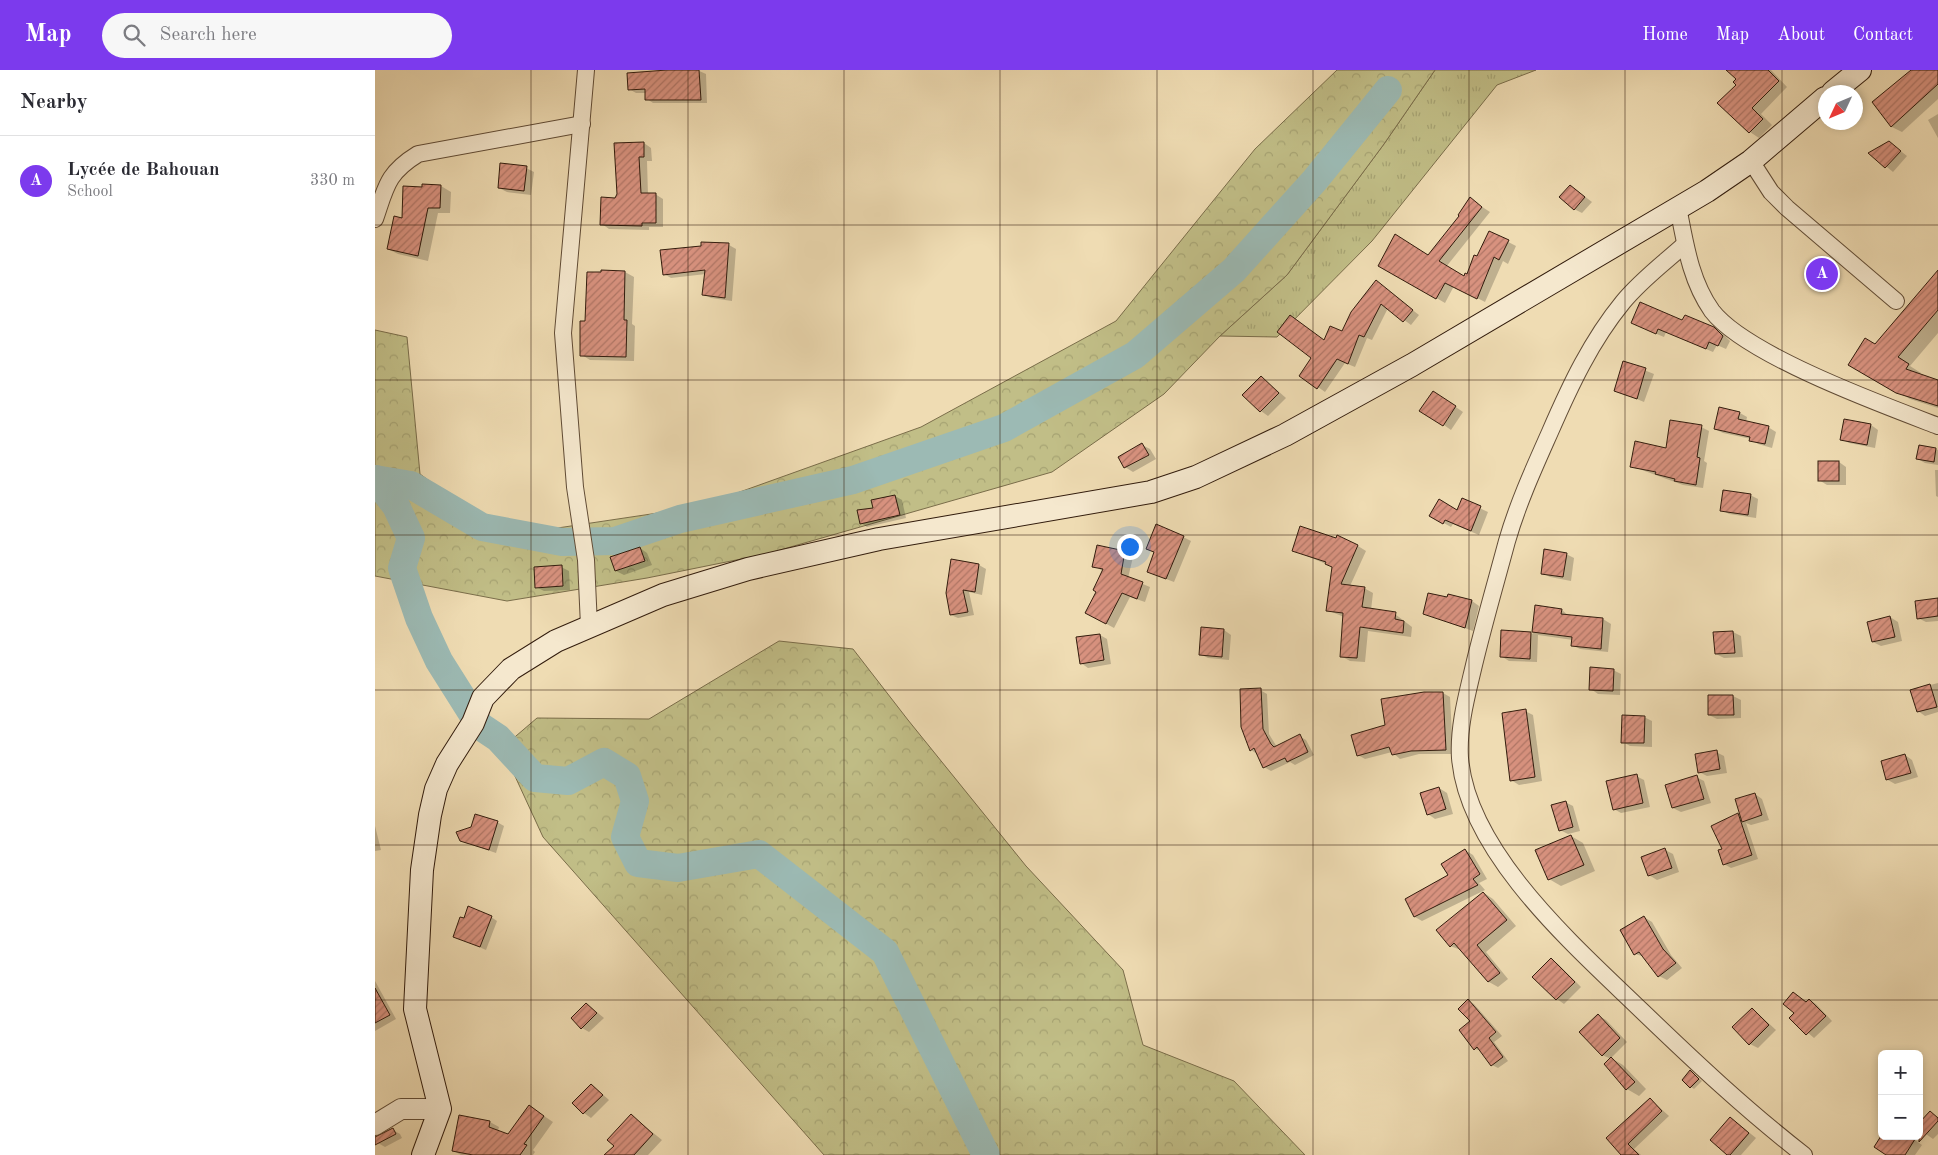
<!DOCTYPE html>
<html lang="en">
<head>
<meta charset="utf-8">
<style>
  :root { --surface:#fff; --page:#f7f7f7; --text:#2b2b33; --muted:#7c7c81; --line:#e1e1e2; --accent:#7c3aed }
  body { margin:0; font-family:"Old Standard TT",serif; background:var(--page); color:var(--text) }
  .controls { position:absolute; right:15px; bottom:15px; display:grid; overflow:hidden; border-radius:8px; box-shadow:0 2px 8px #0003 }
  .controls button { width:45px; height:45px; display:grid; place-items:center; padding:0; border:0; border-bottom:1px solid var(--line); background:var(--surface); color:var(--text); font:25px sans-serif }
  .compass { position:absolute; left:1443px; top:15px; width:45px; height:45px; border-radius:50%; background:var(--surface); box-shadow:0 2px 8px #0003; rotate:226deg }
  .you { position:absolute; left:754px; top:476px; width:18px; height:18px; margin:-12px; border:4px solid #fff; border-radius:50%; background:#1a73e8; box-shadow:0 0 0 8px #1a73e833 }
  .badge { display:grid; place-items:center; width:32px; height:32px; border-radius:50%; background:var(--accent); color:#fff; font-size:16px; font-weight:700 }
  .pin { position:absolute; translate:-50% -50%; border:2px solid #fff; box-shadow:0 1px 5px #0006 }
  .list { margin:0; padding:0; list-style:none }
  h2 { display:flex; justify-content:space-between; align-items:center; height:65px; margin:0; padding:0 20px; font-size:21px }
  h2 small { font-size:16px; font-weight:400; color:var(--muted) }
  .list li { display:grid; grid-template-columns:32px 1fr auto; gap:15px; align-items:center; box-sizing:border-box; height:90px; padding:0 20px; border-top:1px solid var(--line) }
  .list b { display:block; font-size:19px; white-space:nowrap }
  .list p { margin:0; font-size:16px; white-space:nowrap; color:var(--muted) }
  .list em { font-size:16px; font-style:normal; color:var(--muted) }
  .icon { flex:none; width:28px; height:28px; fill:none; stroke:currentColor; stroke-width:2; stroke-linecap:round; stroke-linejoin:round }
  .map { position:relative; flex:none; width:1563px; height:1085px; overflow:hidden }
  header { display:flex; align-items:center; gap:30px; box-sizing:border-box; height:70px; padding:0 25px; background:var(--accent); color:#fff }
  header strong { font-size:24px }
  nav { display:flex; gap:28px; margin-inline-start:auto; font-size:18px }
  .search { width:350px; height:45px; background:var(--page); display:flex; align-items:center; gap:12px; box-sizing:border-box; padding:0 18px; border-radius:28px; color:var(--muted); font-size:19px }
  main { display:flex }
  aside { flex:1; background:var(--surface) }
  .map>svg:first-child { display:block }
  .grass { fill:url(#grass-tufts); stroke:#7a6d4a }
  .forest { fill:url(#forest-crowns); stroke:#7a6d4a }
  .shadow { fill:#0003 }
  .lines { fill:none; stroke-linecap:round; stroke-linejoin:round }
  .river { stroke:#9cbab4; stroke-width:28 }
  .building { fill:url(#building-hatch); stroke:#321c0d }
  .minor-casing { stroke:#614c36; stroke-width:18 }
  .tertiary-casing { stroke:#614c36; stroke-width:22 }
  .secondary-casing { stroke:#321c0d; stroke-width:24 }
  .minor { stroke:#f5e8ce; stroke-width:16 }
  .tertiary { stroke:#f5e8ce; stroke-width:20 }
  .secondary { stroke:#f5e8ce; stroke-width:22 }
  .grid { fill:none; stroke:#321c0d; stroke-width:1; stroke-opacity:0.55 }
</style>
</head>
<body>
<header>
<strong>Map</strong>
<div class="search"><svg class="icon" aria-label="search" viewBox="0 0 24 24"><circle cx="10" cy="10" r="6"/><path d="M15 15l6 6"/></svg>Search here</div>
<nav><a>Home</a><a>Map</a><a>About</a><a>Contact</a></nav>
</header>
<main>
<aside>
<h2>Nearby<small></small></h2>
<ul class="list">
<li><span class="badge">A</span><div><b>Lycée de Bahouan</b><p>School</p></div><em>330 m</em></li>
</ul>
</aside>
<div class="map">
<svg width="1563" height="1085" viewBox="0 0 1563 1085">
  <defs>
    <pattern id="grass-tufts" width="24" height="20" patternUnits="userSpaceOnUse" patternTransform="scale(1.25)"><rect width="24" height="20" fill="#c1be87"/><path d="M3 7l-1-3M5 7V3M7 7l1-3M15 17l-1-3M17 17v-4M19 17l1-3" fill="none" stroke="#a6a373"/></pattern>
    <pattern id="forest-crowns" width="20" height="18" patternUnits="userSpaceOnUse" patternTransform="scale(1.25)"><rect width="20" height="18" fill="#c1be87"/><path d="M2 6a3 3 0 1 1 6 0M12 15a3 3 0 1 1 6 0" fill="none" stroke="#a6a373"/></pattern>
    <pattern id="building-hatch" width="6" height="6" patternUnits="userSpaceOnUse" patternTransform="scale(1.25)"><rect width="6" height="6" fill="#d8927f"/><path d="M-1 1l2-2M0 6l6-6M5 7l2-2" fill="none" stroke="#b07666"/></pattern>
  </defs>
  <rect width="100%" height="100%" fill="#efdcb3"/>
  <filter id="stains"><feTurbulence type="fractalNoise" baseFrequency=".004" numOctaves="4"/><feColorMatrix values="0 0 0 0 .2 0 0 0 0 .09 0 0 0 0 .02 0 0 0 .5 -.17"/></filter>
  <radialGradient id="worn" r=".72"><stop offset=".6" stop-color="#630" stop-opacity="0"/><stop offset="1" stop-color="#630" stop-opacity=".3"/></radialGradient>
  <!-- grass -->
  <path class="grass" d="M1060,0H1161L1122,15L997,171L902,267L845,266L912,205L1009,74Z"/>
  <!-- forest -->
  <g class="forest">
    <path d="M962,0H1060L1009,74L912,205L845,266L789,324L677,402L391,484L272,508L132,531L0,506V260L32,267L45,404L129,466L323,437L546,357L741,251L880,79Z"/>
    <path d="M404,571L478,579L533,650L651,796L748,900L768,975L859,1011L930,1085H449L168,767L127,678L162,648L274,649Z"/>
  </g>
  <!-- shadow -->
  <g class="shadow">
    <path d="M322,0L331,4L332,33H278L272,29L271,23H261L254,19Z"/>
    <path d="M1353,0H1396L1412,17L1386,44L1397,55L1384,68L1375,62L1344,33L1363,15L1362,9Z"/>
    <path d="M1539,0H1563V29L1527,62L1517,57L1499,33Z"/>
    <path d="M1563,44V68L1553,50Z"/>
    <path d="M1514,72L1532,86L1518,102L1495,83Z"/>
    <path d="M269,73L276,78L277,91H272L273,125L280,124L288,129V157H274V160L234,159L227,154Z"/>
    <path d="M151,98L159,102L156,125L132,122L124,118Z"/>
    <path d="M66,116L76,122L75,143H63L53,191L23,184L13,179L28,149L48,118Z"/>
    <path d="M1196,116L1217,132L1207,143L1199,139Z"/>
    <path d="M1095,129L1115,142L1071,197L1089,207L1093,206L1114,162L1141,176L1133,194L1128,191L1110,232L1079,216L1070,233L1005,195L1054,186L1086,146Z"/>
    <path d="M327,173L354,175L361,179L357,231L336,228L328,224L331,204L296,208L289,204L327,177Z"/>
    <path d="M227,201L250,202L259,207L257,254L260,256L259,291L215,290L207,285L211,253Z"/>
    <path d="M1563,202V263L1535,296L1546,303L1544,305L1563,311V338L1535,329L1475,294L1500,275Z"/>
    <path d="M1001,212L1044,245L1036,255L1013,238L997,270L992,268L980,297L970,293L950,322L943,317L950,271L968,262Z"/>
    <path d="M1308,252L1339,258L1347,263L1355,271L1351,279L1342,275L1338,282L1291,262L1289,267L1265,257Z"/>
    <path d="M1249,292L1279,304L1269,332L1240,320Z"/>
    <path d="M887,307L911,328L893,346L886,341Z"/>
    <path d="M1066,327L1088,342L1076,360L1069,355Z"/>
    <path d="M1365,343L1372,347L1371,352L1393,357L1401,362L1397,378L1383,374L1376,369L1348,363L1340,359Z"/>
    <path d="M1470,350L1496,355L1503,360L1500,378L1474,373L1467,369Z"/>
    <path d="M1326,357L1334,361L1329,391L1332,393L1328,418L1308,415L1256,396L1292,379Z"/>
    <path d="M767,375L775,379L781,389L758,402L750,397Z"/>
    <path d="M1561,379L1563,380V395L1550,393L1543,389Z"/>
    <path d="M1464,392L1471,397V415H1452L1444,410Z"/>
    <path d="M1560,400H1563V427L1561,426Z"/>
    <path d="M1375,425L1383,429L1381,448L1354,444L1347,440Z"/>
    <path d="M520,426L527,430L531,448L492,457L486,453L499,439Z"/>
    <path d="M1087,430L1113,442L1104,465L1078,454L1076,457L1056,446L1083,442Z"/>
    <path d="M808,467L816,471L799,512L773,502L780,483L772,479Z"/>
    <path d="M723,476L750,482L758,487L753,508L775,517L770,532L755,527L739,558L719,547L728,501L719,496Z"/>
    <path d="M983,476L991,481L975,516L989,518L998,523L996,540L1020,544L1037,557L1036,567L993,561L990,592L975,591L966,586L969,547L952,540L958,497L918,480Z"/>
    <path d="M265,478L272,483L277,495L249,505L241,501Z"/>
    <path d="M1191,484L1199,488L1196,511L1175,507L1167,503Z"/>
    <path d="M577,491L604,495L611,499L607,525L594,522L599,545L583,548L576,545Z"/>
    <path d="M186,497L194,501L195,520L169,521L161,517Z"/>
    <path d="M1563,530V551L1551,552L1543,548Z"/>
    <path d="M1097,531L1104,536L1098,561L1050,544Z"/>
    <path d="M1161,537L1187,540L1194,546L1228,549L1236,554L1233,582L1205,579L1197,575L1198,570L1163,565L1162,592L1134,591L1126,586L1156,563L1158,564Z"/>
    <path d="M1515,547L1523,552L1527,571L1506,576L1498,572Z"/>
    <path d="M849,560L856,565L854,590L833,588L825,584Z"/>
    <path d="M1358,562L1366,566L1368,587L1349,588L1341,584L1339,563Z"/>
    <path d="M725,565L732,569L736,594L713,598L706,593Z"/>
    <path d="M1238,600L1246,604L1245,625L1223,624L1216,619Z"/>
    <path d="M1563,613V642L1550,646L1543,641L1536,620Z"/>
    <path d="M885,620L892,624L894,664L902,677L924,666L931,670L939,685L920,695L915,692L896,701L889,697L882,684L876,680L867,656Z"/>
    <path d="M1068,623L1075,627L1078,684H1044L1025,689L1017,682L990,689L983,685L1011,656Z"/>
    <path d="M1358,626L1366,630V648L1342,649L1334,645V627Z"/>
    <path d="M1150,641L1158,645L1167,711L1144,715L1136,710Z"/>
    <path d="M1269,647L1277,651V677L1255,676L1248,672Z"/>
    <path d="M1341,682L1349,686L1352,703L1332,706L1324,702Z"/>
    <path d="M1530,685L1537,690L1543,707L1520,714L1513,710L1507,692Z"/>
    <path d="M1261,706L1269,710L1275,737L1246,743L1239,739Z"/>
    <path d="M1321,707L1329,711L1336,733L1306,742L1298,738L1291,716Z"/>
    <path d="M1064,718L1072,723L1078,744L1060,749L1053,744Z"/>
    <path d="M1380,724L1387,729L1394,750L1376,755L1371,753L1383,789L1356,798L1349,794V780L1363,744L1366,746Z"/>
    <path d="M1190,732L1198,736L1205,761L1193,764L1185,760Z"/>
    <path d="M122,752L129,756L121,783L86,771Z"/>
    <path d="M0,756L6,780L0,781Z"/>
    <path d="M1196,766L1208,773L1220,801L1186,816L1174,809Z"/>
    <path d="M1090,780L1098,785L1112,809L1104,813L1110,820L1047,851L1040,847L1075,806Z"/>
    <path d="M1290,780L1298,784L1304,802L1282,810L1274,805Z"/>
    <path d="M1109,823L1118,829L1141,856L1111,882L1133,909L1123,917L1114,912L1086,880L1075,876Z"/>
    <path d="M116,847L122,851L111,880L79,866Z"/>
    <path d="M1269,847L1277,852L1296,885L1307,898L1292,910L1284,906L1270,887L1260,884Z"/>
    <path d="M1176,889L1183,894L1206,917L1189,934L1182,929Z"/>
    <path d="M0,911L21,949L0,961Z"/>
    <path d="M1418,923L1432,933L1435,930L1441,934L1457,951L1439,968L1416,948L1421,943Z"/>
    <path d="M1093,931L1099,934L1127,966L1119,972L1133,991L1123,998L1117,995L1107,981L1100,979Z"/>
    <path d="M212,934L229,948L214,962L207,958Z"/>
    <path d="M1378,939L1401,960L1383,978L1375,974Z"/>
    <path d="M1224,946L1231,950L1252,972L1236,988L1248,995L1271,1019L1264,1026L1252,1019L1236,989L1227,985Z"/>
    <path d="M1319,1004L1327,1011L1319,1019L1316,1017Z"/>
    <path d="M217,1015L234,1030L216,1048L209,1043Z"/>
    <path d="M1276,1030L1294,1046L1259,1079L1266,1085H1247Z"/>
    <path d="M154,1036L178,1052L158,1080L160,1082L158,1085H86L79,1081L115,1052L124,1057L123,1061L134,1065Z"/>
    <path d="M1555,1042L1563,1047V1064L1558,1069L1544,1059Z"/>
    <path d="M256,1045L287,1070L273,1085H231L240,1076Z"/>
    <path d="M1356,1048L1381,1068L1366,1085H1354Z"/>
    <path d="M18,1060L25,1064L27,1068L10,1077L3,1073L0,1067Z"/>
    <path d="M1534,1066L1547,1075L1540,1085H1513Z"/>
  </g>
  <g class="lines">
    <!-- river -->
    <g class="river">
      <path d="M0,409L36,415L107,457L187,472L240,471L305,449L478,410L629,358L760,285L859,200L940,110L1013,20"/>
      <path d="M0,409L21,436L36,468L27,498L44,548L64,591L105,656L123,668L160,708L193,711L229,692L252,706L260,731L250,767L263,793L303,798L384,784L510,882L611,1085"/>
    </g>
  </g>
  <!-- building -->
  <g class="building">
    <path d="M292,0H324L326,30H270V19L253,20L252,3Z"/>
    <path d="M1351,0H1393L1404,11L1377,38L1388,49L1374,63L1342,33L1361,15L1358,12L1361,9Z"/>
    <path d="M1536,0H1563V14L1516,57L1497,32Z"/>
    <path d="M1514,71L1526,81L1510,98L1493,83Z"/>
    <path d="M269,72V87H264L266,123H281V153H267V156L225,155L226,127L240,128L242,124L239,73Z"/>
    <path d="M125,93L152,96L149,121L123,118Z"/>
    <path d="M47,114L66,115L65,138H53L43,186L12,179L19,146L27,148L28,116L47,117Z"/>
    <path d="M1195,115L1210,127L1199,140L1184,127Z"/>
    <path d="M1095,127L1107,137L1064,191L1089,206L1090,203L1092,204L1099,185L1102,186L1114,161L1134,170L1124,190L1119,187L1102,229L1070,213L1061,229L1003,196L1020,164L1053,185L1084,146L1083,145Z"/>
    <path d="M326,172L354,173L350,228L327,225L330,200L288,205L285,180L326,176Z"/>
    <path d="M226,200L250,201L249,250H252L251,287L205,286V251H210L212,202H226Z"/>
    <path d="M1563,200V240L1523,287L1534,294L1531,299L1563,310V336L1521,323L1473,295L1490,268L1500,274Z"/>
    <path d="M1001,210L1038,240L1028,252L1006,234L989,267L984,265L973,294L962,289L942,319L924,306L936,288L902,262L915,245L949,270L955,256L967,261L976,242Z"/>
    <path d="M1265,232L1307,250L1310,245L1339,257L1348,266L1343,276L1334,272L1331,279L1283,259L1281,264L1256,253Z"/>
    <path d="M1248,291L1271,298L1262,329L1239,321Z"/>
    <path d="M886,306L904,323L885,342L867,325Z"/>
    <path d="M1058,321L1081,336L1068,356L1044,341Z"/>
    <path d="M1344,337L1365,342L1363,349L1394,356L1390,374L1374,371L1375,367L1339,359Z"/>
    <path d="M1469,349L1496,354L1492,375L1465,370Z"/>
    <path d="M1295,350L1327,355L1322,387L1325,388L1321,415L1299,411L1300,409L1280,404L1281,402L1255,397L1260,371L1291,378Z"/>
    <path d="M767,373L774,385L749,398L743,387Z"/>
    <path d="M1544,375L1561,378L1559,392L1541,389Z"/>
    <rect x="1443" y="391" width="21" height="20"/>
    <path d="M1348,420L1376,424L1373,445L1345,441Z"/>
    <path d="M520,425L525,445L485,454L482,440L498,438L496,430Z"/>
    <path d="M1087,428L1106,436L1096,461L1070,450L1068,454L1054,446L1064,429L1082,440Z"/>
    <path d="M781,454L809,466L791,509L772,502L779,482L771,479Z"/>
    <path d="M925,456L961,468L962,465L983,475L966,514L990,517L987,537L1021,542L1020,549L1029,551L1028,563L985,557L982,588L965,587L968,543L951,541L957,497L950,494L951,492L917,481Z"/>
    <path d="M722,475L750,481L746,504L768,512L762,529L747,523L731,554L710,543L721,522L718,520L728,499L717,497Z"/>
    <path d="M265,477L270,491L240,501L235,487Z"/>
    <path d="M1169,479L1192,483L1188,507L1166,504Z"/>
    <path d="M576,489L604,494L600,522L588,520L593,542L575,545L571,523Z"/>
    <path d="M187,495L188,516L160,518L159,497Z"/>
    <path d="M1053,523L1072,527L1073,524L1097,530L1090,558L1048,544Z"/>
    <path d="M1563,528V546L1542,549L1540,531Z"/>
    <path d="M1160,535L1187,539L1186,544L1228,548L1226,579L1196,576L1197,567L1157,562Z"/>
    <path d="M1515,546L1520,567L1497,572L1492,552Z"/>
    <path d="M826,557L849,559L847,587L824,585Z"/>
    <path d="M1126,560L1156,562L1155,589L1125,587Z"/>
    <path d="M1358,561L1360,583L1340,584L1338,562Z"/>
    <path d="M725,564L729,590L705,594L701,567Z"/>
    <path d="M1215,597L1239,599L1238,621L1214,620Z"/>
    <path d="M1555,614L1562,637L1542,642L1535,620Z"/>
    <path d="M886,618L888,659L896,674L899,677L925,664L933,682L912,692L910,688L888,698L879,678L875,681L866,657L865,619Z"/>
    <path d="M1049,622H1068L1071,680L1036,681L1017,685L1014,677L982,686L976,665L1010,655L1006,629Z"/>
    <path d="M1333,625H1358L1359,645H1333Z"/>
    <path d="M1151,639L1160,707L1135,711L1127,643Z"/>
    <path d="M1247,645L1270,646L1269,673H1246Z"/>
    <path d="M1342,680L1345,699L1323,703L1320,684Z"/>
    <path d="M1530,684L1536,703L1511,710L1506,691Z"/>
    <path d="M1262,704L1268,733L1238,740L1231,711Z"/>
    <path d="M1322,705L1329,729L1297,738L1290,715Z"/>
    <path d="M1064,717L1071,739L1052,745L1045,723Z"/>
    <path d="M1380,723L1387,745L1367,752L1360,729Z"/>
    <path d="M1191,731L1198,757L1184,761L1176,735Z"/>
    <path d="M1363,743L1377,785L1348,795L1343,780L1347,779L1336,756Z"/>
    <path d="M100,744L123,751L114,780L85,771L81,762L96,757Z"/>
    <path d="M1196,765L1209,795L1173,810L1160,780Z"/>
    <path d="M1290,778L1297,798L1273,806L1266,787Z"/>
    <path d="M1090,779L1105,804L1098,809L1103,815L1039,847L1030,829L1073,805L1066,794Z"/>
    <path d="M1108,822L1132,850L1102,875L1125,903L1113,912L1079,873L1075,877L1061,860Z"/>
    <path d="M93,836L117,846L105,877L78,867L85,847L89,848Z"/>
    <path d="M1269,846L1288,879L1301,893L1283,907L1264,882L1259,885L1245,860Z"/>
    <path d="M1176,888L1200,912L1181,930L1157,907Z"/>
    <path d="M0,918L15,945L0,953Z"/>
    <path d="M1418,922L1431,932L1434,929L1451,946L1431,965L1414,948L1419,943L1408,934Z"/>
    <path d="M1093,929L1121,962L1114,968L1128,987L1116,996L1102,977L1099,980L1084,960L1095,951L1083,939Z"/>
    <path d="M211,933L222,943L206,959L196,948Z"/>
    <path d="M1377,938L1394,955L1374,975L1357,957Z"/>
    <path d="M1223,944L1245,968L1227,986L1204,962Z"/>
    <path d="M1236,987L1260,1012L1251,1020L1229,994Z"/>
    <path d="M1315,1000L1324,1009L1315,1018L1307,1010Z"/>
    <path d="M216,1014L228,1025L208,1044L197,1033Z"/>
    <path d="M1275,1028L1287,1041L1253,1074L1264,1085H1246L1231,1068Z"/>
    <path d="M154,1035L169,1046L149,1074L152,1075L145,1085H98L77,1081L84,1045L115,1051L114,1057L133,1064Z"/>
    <path d="M1555,1041L1563,1048V1051L1544,1072V1053Z"/>
    <path d="M256,1044L278,1064L259,1085H229L239,1076L232,1070Z"/>
    <path d="M1355,1047L1374,1063L1355,1085H1352L1335,1070Z"/>
    <path d="M18,1058L21,1064L0,1075V1067Z"/>
    <path d="M1506,1066H1542L1530,1085H1511L1499,1077Z"/>
  </g>
  <g class="lines">
    <!-- minor casing -->
    <g class="minor-casing">
      <g id="minor">
        <path d="M211,0L188,263L200,417L211,490L214,556"/>
        <path d="M1376,91L1396,122L1412,138L1521,231"/>
        <path d="M1303,137C1310,172 1315,210 1337,241C1371,285 1508,335 1563,356"/>
        <path d="M0,149C11,117 12,103 43,84L207,54"/>
        <path d="M1309,175C1289,193 1266,210 1248,232C1216,271 1195,316 1175,362C1159,398 1143,433 1132,471C1121,512 1109,553 1099,595C1092,625 1083,657 1085,688C1093,784 1202,878 1267,941C1319,991 1371,1040 1429,1085"/>
      </g>
    </g>
    <!-- tertiary casing -->
    <g class="tertiary-casing">
      <path id="tertiary" d="M0,1055L26,1039H65"/>
    </g>
    <!-- secondary casing -->
    <g class="secondary-casing">
      <g id="secondary">
        <path d="M1458,22L1485,0"/>
        <path d="M48,1085L65,1039L40,939L47,800L55,745L61,719L72,694L98,653L108,628L136,599L181,571L288,525L373,499L504,469L776,422L821,407L910,365L1037,295L1332,121L1376,91L1450,28"/>
      </g>
    </g>
    <!-- minor -->
    <use href="#minor" class="minor"/>
    <!-- tertiary -->
    <use href="#tertiary" class="tertiary"/>
    <!-- secondary -->
    <use href="#secondary" class="secondary"/>
  </g>
  <!-- grid -->
  <path class="grid" d="M156,0V1085M313,0V1085M469,0V1085M625,0V1085M782,0V1085M938,0V1085M1094,0V1085M1250,0V1085M1407,0V1085M0,155H1563M0,310H1563M0,465H1563M0,620H1563M0,775H1563M0,930H1563"/>
  <rect width="100%" height="100%" filter="url(#stains)"/>
  <rect width="100%" height="100%" fill="url(#worn)"/>
</svg>
<div class="controls">
<button>+</button>
<button>−</button>
</div>
<svg class="compass" viewBox="-18 -18 36 36"><path d="M0-13l5 13h-10z" fill="#e53935"/><path d="M0 13l5-13h-10z" fill="#7c7c81"/></svg>
<div class="you"></div>
<div class="pin badge" style="left:1447px;top:204px">A</div>
</div>
</main>
</body>
</html>
